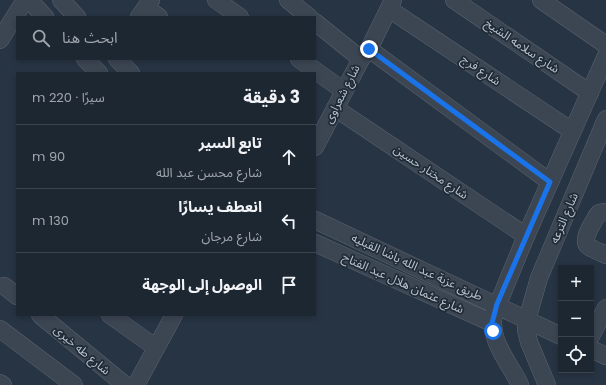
<!DOCTYPE html>
<html lang="ar">
<head>
<meta charset="utf-8">
<style>
  :root { --surface:#1d2732; --page:#252f3a; --text:#f1f3f6; --muted:#a0a5ac; --line:#3b444d }
  body { margin:0; font-family:Poppins,"Noto Sans Arabic",sans-serif; background:var(--page); color:var(--text); direction:rtl }
  .controls { position:absolute; right:12px; bottom:12px; display:grid; overflow:hidden; border-radius:0px; box-shadow:0 2px 6px #0003 }
  .controls button { width:36px; height:36px; display:grid; place-items:center; padding:0; border:0; border-bottom:1px solid var(--line); background:var(--surface); color:var(--text); font:20px sans-serif }
  .stop { position:absolute; width:12px; height:12px; margin:-9px; border:3px solid #1a73e8; border-radius:50%; background:#fff }
  .stop.end { background:#1a73e8; border-color:#fff; box-shadow:0 1px 4px #0008 }
  .list { margin:0; padding:0; list-style:none }
  h2 { display:flex; justify-content:space-between; align-items:center; height:52px; margin:0; padding:0 16px; font-size:17px }
  h2 small { font-size:13px; font-weight:400; color:var(--muted) }
  .list li { display:grid; grid-template-columns:26px 1fr auto; gap:12px; align-items:center; box-sizing:border-box; height:64px; padding:0 16px; border-top:1px solid var(--line) }
  .list b { display:block; font-size:15px; white-space:nowrap }
  .list p { margin:0; font-size:13px; white-space:nowrap; color:var(--muted) }
  .list em { font-size:13px; font-style:normal; color:var(--muted) }
  .icon { flex:none; width:22px; height:22px; fill:none; stroke:currentColor; stroke-width:2; stroke-linecap:round; stroke-linejoin:round }
  .map { position:relative; flex:none; width:606px; height:385px; overflow:hidden; direction:ltr }
  .search { position:absolute; background:var(--surface); box-shadow:0 2px 6px #0003; left:16px; top:16px; width:300px; height:44px; display:flex; align-items:center; gap:10px; box-sizing:border-box; padding:0 14px; border-radius:0px; color:var(--muted); font-size:15px }
  .panel { position:absolute; background:var(--surface); box-shadow:0 2px 6px #0003; left:16px; top:72px; width:300px; height:244px; border-radius:0px; direction:rtl }
  .map>svg:first-child { display:block }
  .lines { fill:none; stroke-linecap:round; stroke-linejoin:round }
  .minor-casing { stroke:#5a6470; stroke-width:18 }
  .minor { stroke:#3c4653; stroke-width:17 }
  .route { stroke:#1a73e8; stroke-width:5 }
  .labels { text-anchor:middle; stroke-width:3.5; stroke-linejoin:round; paint-order:stroke }
  .street-label { font-size:12px; fill:#b9c1cd; stroke:#202b38 }
</style>
</head>
<body>
<div class="map">
<svg width="606" height="385" viewBox="0 0 606 385">
  <rect width="100%" height="100%" fill="#273443"/>
  <g class="lines">
    <!-- minor casing -->
    <g class="minor-casing">
      <g id="minor">
        <path d="M29,0L45,17"/>
        <path d="M61,0L77,17"/>
        <path d="M216,0L240,17"/>
        <path d="M288,0L309,17"/>
        <path d="M454,0L590,93"/>
        <path d="M541,0L606,45"/>
        <path d="M146,8L159,17"/>
        <path d="M389,9L572,131"/>
        <path d="M139,17L151,0"/>
        <path d="M315,22L361,59"/>
        <path d="M0,40L25,0"/>
        <path d="M369,49L550,182"/>
        <path d="M85,59L99,73"/>
        <path d="M117,59L131,73"/>
        <path d="M299,59L344,91"/>
        <path d="M335,108L526,236"/>
        <path d="M315,147L361,59L369,49L393,0"/>
        <path d="M606,212L599,213L596,217C593,223 581,240 588,246C593,250 601,252 606,255"/>
        <path d="M315,220L561,336"/>
        <path d="M315,243L492,323"/>
        <path d="M4,286L17,296"/>
        <path d="M40,315L125,385"/>
        <path d="M110,315L155,347"/>
        <path d="M0,329L74,385"/>
        <path d="M591,336L606,308"/>
        <path d="M591,349L606,356"/>
        <path d="M0,383L3,385"/>
        <path d="M136,385L174,315"/>
        <path d="M520,385C510,363 488,341 494,314L526,236L606,56"/>
        <path d="M547,385L529,342L526,330L527,320L539,278L606,119"/>
      </g>
    </g>
    <!-- minor -->
    <use href="#minor" class="minor"/>
  </g>
  <g class="lines">
    <!-- route -->
    <path class="route" d="M369,49L550,182L497,304L492,323L493,331"/>
  </g>
  <g class="labels">
    <!-- street labels -->
    <g class="street-label">
      <text transform="translate(522 46) rotate(34)" y="4">شارع سلامه الشيخ</text>
      <text transform="translate(481 70) rotate(34)" y="4">شارع فرج</text>
      <text transform="translate(342 94) rotate(-63)" y="4">شارع شعراوى</text>
      <text transform="translate(431 172) rotate(34)" y="4">شارع مختار حسين</text>
      <text transform="translate(564 218) rotate(-67)" y="4">شارع الترعه</text>
      <text transform="translate(417 267) rotate(25)" y="4">طريق عزبة عبد الله باشا القبليه</text>
      <text transform="translate(403 283) rotate(24)" y="4">شارع عثمان هلال عبد الفتاح</text>
      <text transform="translate(82 350) rotate(40)" y="4">شارع طه خيرى</text>
    </g>
  </g>
</svg>
<div class="controls">
<button>+</button>
<button>−</button>
<button><svg class="icon" aria-label="locate" viewBox="0 0 24 24"><circle cx="12" cy="12" r="6"/><path d="M12 2v4M12 18v4M2 12h4M18 12h4"/></svg></button>
</div>
<div class="stop" style="left:493px;top:331px"></div>
<div class="stop end" style="left:369px;top:49px"></div>
<div class="search"><svg class="icon" aria-label="search" viewBox="0 0 24 24"><circle cx="10" cy="10" r="6"/><path d="M15 15l6 6"/></svg>ابحث هنا</div>
<section class="panel">
<h2>3 دقيقة<small>سيرًا · 220 m</small></h2>
<ul class="list">
<li><svg class="icon" aria-label="ahead" viewBox="0 0 24 24"><path d="M12 20V5M6 11l6-6 6 6"/></svg><div><b>تابع السير</b><p>شارع محسن عبد الله</p></div><em>90 m</em></li>
<li><svg class="icon" aria-label="left" viewBox="0 0 24 24"><path d="M17 20v-9H6M10 6l-5 5 5 5"/></svg><div><b>انعطف يسارًا</b><p>شارع مرجان</p></div><em>130 m</em></li>
<li><svg class="icon" aria-label="arrive" viewBox="0 0 24 24"><path d="M6 21V4h12l-3 4 3 4H6"/></svg><div><b>الوصول إلى الوجهة</b></div></li>
</ul>
</section>
</div>
</body>
</html>
